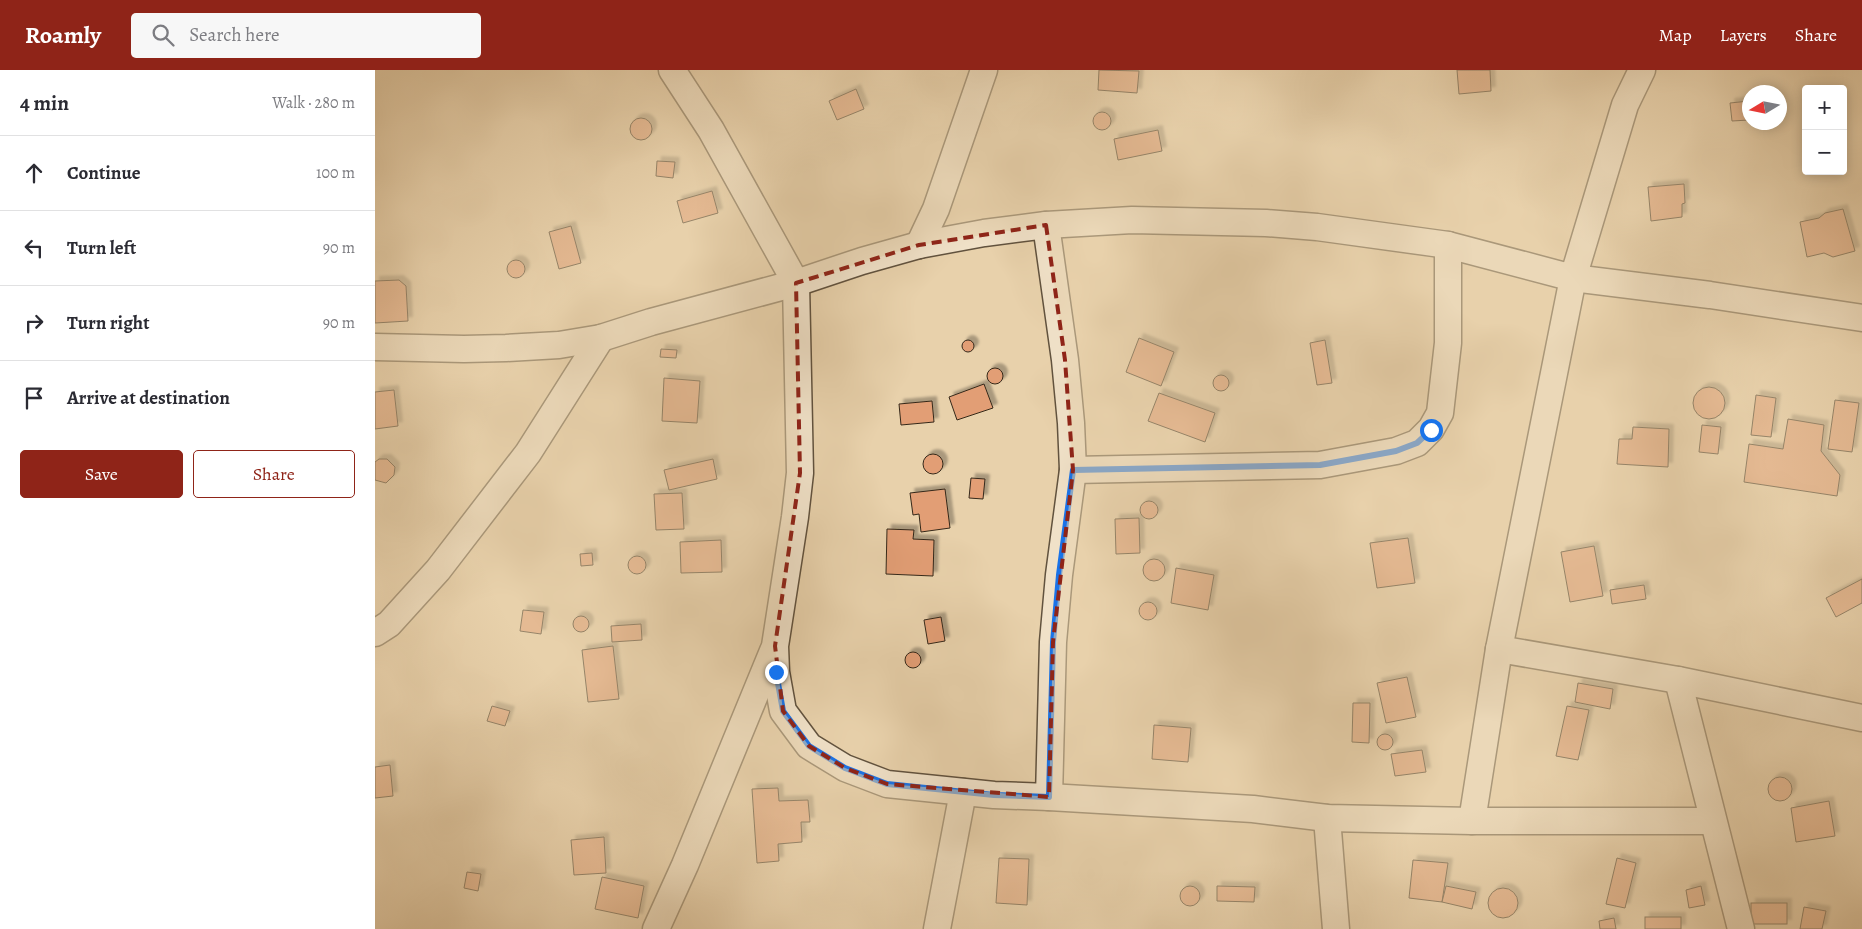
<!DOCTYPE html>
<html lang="en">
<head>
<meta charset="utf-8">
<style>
  :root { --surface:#fff; --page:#f7f7f7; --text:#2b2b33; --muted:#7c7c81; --line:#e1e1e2; --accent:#8f2418 }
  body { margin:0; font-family:Alegreya,serif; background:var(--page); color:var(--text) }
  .controls { position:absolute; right:15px; top:15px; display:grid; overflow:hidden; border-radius:5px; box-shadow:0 2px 12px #0003 }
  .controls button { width:45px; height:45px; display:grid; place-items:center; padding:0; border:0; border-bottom:1px solid var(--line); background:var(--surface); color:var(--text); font:25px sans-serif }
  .compass { position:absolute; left:1367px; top:15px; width:45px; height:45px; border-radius:50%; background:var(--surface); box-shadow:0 2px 12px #0003; rotate:260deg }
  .stop { position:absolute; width:15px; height:15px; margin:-11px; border:4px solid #1a73e8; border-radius:50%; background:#fff }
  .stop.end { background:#1a73e8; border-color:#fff; box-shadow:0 1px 5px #0008 }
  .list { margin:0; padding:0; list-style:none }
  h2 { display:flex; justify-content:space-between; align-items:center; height:65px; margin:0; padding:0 20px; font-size:21px }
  h2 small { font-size:16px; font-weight:400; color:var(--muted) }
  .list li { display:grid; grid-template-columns:32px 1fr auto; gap:15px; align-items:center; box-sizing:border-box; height:75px; padding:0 20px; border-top:1px solid var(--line) }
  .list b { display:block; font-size:19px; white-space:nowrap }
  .list em { font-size:16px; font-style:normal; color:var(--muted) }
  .actions { display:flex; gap:10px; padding:15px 20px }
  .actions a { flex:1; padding:11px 0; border:1px solid var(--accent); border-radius:5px; text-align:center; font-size:18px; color:var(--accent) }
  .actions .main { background:var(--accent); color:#fff }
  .icon { flex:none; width:28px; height:28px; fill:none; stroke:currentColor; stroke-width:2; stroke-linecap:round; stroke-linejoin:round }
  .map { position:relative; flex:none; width:1487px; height:859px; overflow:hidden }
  header { display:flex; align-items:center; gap:30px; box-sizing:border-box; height:70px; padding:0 25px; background:var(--accent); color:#fff }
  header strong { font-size:24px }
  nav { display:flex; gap:28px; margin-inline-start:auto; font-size:18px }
  .search { width:350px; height:45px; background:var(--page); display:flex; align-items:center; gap:12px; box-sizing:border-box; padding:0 18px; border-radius:5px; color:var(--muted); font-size:19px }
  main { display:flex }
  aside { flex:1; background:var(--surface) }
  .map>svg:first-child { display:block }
  .building { fill:#e29e75; stroke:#342819; filter:url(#shadow) }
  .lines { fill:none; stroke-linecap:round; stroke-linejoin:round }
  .street-casing { stroke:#61523e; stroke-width:29 }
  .street { stroke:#f0e1c8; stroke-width:26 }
  .route { stroke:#1a73e8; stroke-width:6 }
  .marked { fill:none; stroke:#8f2418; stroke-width:4; stroke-dasharray:10 6; stroke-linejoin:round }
</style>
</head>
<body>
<header>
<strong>Roamly</strong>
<div class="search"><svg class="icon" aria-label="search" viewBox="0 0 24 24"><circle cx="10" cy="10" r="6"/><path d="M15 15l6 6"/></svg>Search here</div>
<nav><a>Map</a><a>Layers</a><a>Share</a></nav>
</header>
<main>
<aside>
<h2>4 min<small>Walk · 280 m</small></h2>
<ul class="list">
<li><svg class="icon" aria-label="ahead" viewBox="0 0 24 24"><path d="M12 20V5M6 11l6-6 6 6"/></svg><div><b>Continue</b></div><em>100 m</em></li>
<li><svg class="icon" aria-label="left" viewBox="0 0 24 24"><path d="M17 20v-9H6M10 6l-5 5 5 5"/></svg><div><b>Turn left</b></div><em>90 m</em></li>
<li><svg class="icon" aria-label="right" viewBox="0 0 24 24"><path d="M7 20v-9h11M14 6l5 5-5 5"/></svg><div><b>Turn right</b></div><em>90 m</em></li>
<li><svg class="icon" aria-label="arrive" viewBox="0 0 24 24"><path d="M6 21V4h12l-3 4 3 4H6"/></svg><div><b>Arrive at destination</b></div></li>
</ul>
<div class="actions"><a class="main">Save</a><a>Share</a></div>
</aside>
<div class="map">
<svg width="1487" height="859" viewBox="0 0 1487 859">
  <defs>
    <filter id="shadow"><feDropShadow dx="4.5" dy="-4.5" stdDeviation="1" flood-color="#0004"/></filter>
  </defs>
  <rect width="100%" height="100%" fill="#e8d1ab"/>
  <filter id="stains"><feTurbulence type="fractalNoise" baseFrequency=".004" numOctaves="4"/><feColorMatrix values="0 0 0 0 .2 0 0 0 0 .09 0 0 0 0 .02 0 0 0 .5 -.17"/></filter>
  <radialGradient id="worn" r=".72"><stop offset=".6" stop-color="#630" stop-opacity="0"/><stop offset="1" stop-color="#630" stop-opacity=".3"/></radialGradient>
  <!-- building -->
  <g class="building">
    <path d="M724,0L764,1L762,23L723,20Z"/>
    <path d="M1082,0H1115L1116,21L1084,24Z"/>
    <path d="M481,19L489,39L462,50L454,31Z"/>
    <path d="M1374,31V50L1357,51L1355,33Z"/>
    <circle cx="727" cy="51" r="9"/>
    <circle cx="266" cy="59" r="11"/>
    <path d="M783,60L787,81L743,90L739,69Z"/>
    <path d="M282,91L300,92L298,108L281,106Z"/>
    <path d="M1309,114L1310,133L1307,134V147L1276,151L1273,117Z"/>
    <path d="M337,121L343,143L308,153L302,131Z"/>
    <path d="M1468,139L1480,181L1458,187L1449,183L1432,187L1425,152L1444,148L1450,143Z"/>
    <path d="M196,156L206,193L184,199L174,162Z"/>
    <circle cx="141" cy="199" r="9"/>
    <path d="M24,210L31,216L33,251L0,253V211Z"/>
    <path d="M764,268L799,282L786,316L751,302Z"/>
    <path d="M950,270L957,313L942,315L935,273Z"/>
    <circle cx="593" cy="276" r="6"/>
    <path d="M286,279L302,280L301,288L285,287Z"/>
    <circle cx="620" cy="306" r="8"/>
    <circle cx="846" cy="313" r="8"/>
    <path d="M289,308L325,311L322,353L287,351Z"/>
    <path d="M609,314L618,338L582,350L574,327Z"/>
    <circle cx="1334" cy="333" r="16"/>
    <path d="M19,320L23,356L0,359V322Z"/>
    <path d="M784,323L840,343L830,372L773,351Z"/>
    <path d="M1381,325L1401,328L1396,367L1376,365Z"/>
    <path d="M1460,330L1484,333L1477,382L1453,379Z"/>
    <path d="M557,331L559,352L526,355L524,334Z"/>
    <path d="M1413,349L1449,355L1446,381L1465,405L1462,426L1369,412L1374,374L1408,379Z"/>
    <path d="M1327,355L1346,357L1343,384L1324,382Z"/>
    <path d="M1258,357L1294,359L1293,397L1242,394L1244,369H1257Z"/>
    <circle cx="558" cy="394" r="10"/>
    <path d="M4,389H12L20,397L19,405L11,413L0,410V392Z"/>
    <path d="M338,389L342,409L294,420L289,400Z"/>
    <path d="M596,408L610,409L608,429L594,428Z"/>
    <path d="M570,419L575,458L546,462L544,444L538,445L535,423Z"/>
    <path d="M307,423L309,459L281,460L279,424Z"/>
    <circle cx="774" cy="440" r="9"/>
    <path d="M764,448L765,483L741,484L740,449Z"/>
    <path d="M512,459L539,460L538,469L559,470L558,506L511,504Z"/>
    <path d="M1033,468L1040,513L1002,518L995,473Z"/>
    <path d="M346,470L347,502L306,503L305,472Z"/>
    <path d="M1219,476L1228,526L1195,532L1186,482Z"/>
    <path d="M217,483L218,495L206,496L205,484Z"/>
    <circle cx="262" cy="495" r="9"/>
    <circle cx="779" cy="500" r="11"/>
    <path d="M801,498L839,505L833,540L796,533Z"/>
    <path d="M1487,509V533L1461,547L1451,528Z"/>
    <path d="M1269,515L1271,529L1237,534L1235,520Z"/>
    <circle cx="773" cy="541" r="9"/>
    <path d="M148,540L169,542L166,564L145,561Z"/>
    <circle cx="206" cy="554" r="8"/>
    <path d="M566,547L570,571L553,574L549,550Z"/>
    <path d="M266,554L267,570L237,572L236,556Z"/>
    <path d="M238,576L244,629L213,632L207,580Z"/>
    <circle cx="538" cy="590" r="8"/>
    <path d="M1032,607L1041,647L1011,653L1002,613Z"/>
    <path d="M1203,613L1238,619L1235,639L1200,632Z"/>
    <path d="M978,633H995L994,673L977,672Z"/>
    <path d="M117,636L135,641L130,656L112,651Z"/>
    <path d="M1192,636L1214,640L1203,690L1181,686Z"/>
    <path d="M779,655L816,658L813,692L777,689Z"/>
    <circle cx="1010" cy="672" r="8"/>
    <path d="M1047,680L1051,702L1020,706L1016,684Z"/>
    <path d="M15,695L18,726L0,728V697Z"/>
    <circle cx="1405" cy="719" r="12"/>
    <path d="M403,718L404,731L433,730L435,752H426L427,772L403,774L404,791L382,793L377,719Z"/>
    <path d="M1454,731L1460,766L1421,772L1416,738Z"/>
    <path d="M229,767L231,803L199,805L196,770Z"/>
    <path d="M624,788L654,789L652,835L621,833Z"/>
    <path d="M1242,788L1261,793L1250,838L1231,834Z"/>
    <path d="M1038,790L1073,793L1067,832L1034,828Z"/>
    <path d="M92,802L106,804L103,821L89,818Z"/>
    <path d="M227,807L269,816L263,848L220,839Z"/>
    <path d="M842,816L880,817L879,832L842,831Z"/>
    <path d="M1071,816L1101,822L1097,839L1067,832Z"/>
    <path d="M1326,816L1330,835L1314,838L1311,820Z"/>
    <circle cx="815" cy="826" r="10"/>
    <circle cx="1128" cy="833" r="15"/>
    <rect x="1376" y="833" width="36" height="21"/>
    <path d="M1429,837L1451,841L1447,859H1425Z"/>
    <rect x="1270" y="847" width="36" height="12"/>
    <path d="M1239,848L1241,859H1225L1224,851Z"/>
  </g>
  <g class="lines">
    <!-- street casing -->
    <g class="street-casing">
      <g id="street">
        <path d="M297,0L336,60L421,213L425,403L420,447L400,576L401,602L408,641L434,676L470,698L512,714L619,725L674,727L878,739L952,748L1097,751H1338"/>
        <path d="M671,155L690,290L696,353L698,400L684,505L678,572L674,727"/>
        <path d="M544,175L561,139L609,0"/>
        <path d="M0,277L89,279L131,278L184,275L226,268L276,252L421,213L487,191L544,175L609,163L671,155L757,150L891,153L942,157L1073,175L1198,208L1250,35L1267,0"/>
        <path d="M698,400L945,395L1021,381L1042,373L1056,359L1065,343L1073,273V175"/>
        <path d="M0,563L14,554L63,500L153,383L226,268"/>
        <path d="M1124,579L1303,610L1487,648"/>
        <path d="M1303,610L1366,859"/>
        <path d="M952,748L961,859"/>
        <path d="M1097,751L1124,579L1198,208L1335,225L1487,248"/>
        <path d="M281,859L310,795L398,581"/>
        <path d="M562,859L588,722"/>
      </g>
    </g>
    <!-- street -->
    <use href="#street" class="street"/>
  </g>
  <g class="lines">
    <!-- route -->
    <path class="route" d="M401,602L408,641L434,676L470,698L512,714L619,725L674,727L678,572L684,505L698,400L945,395L1021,381L1042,373L1056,360"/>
  </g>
  <!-- marked area -->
  <path d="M0 0H1487V859H0ZM671,155L690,290L698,400L678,572L674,727L512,714L470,698L434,676L408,641L400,576L425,403L421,213L544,175Z" fill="#e8d1ab" fill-opacity=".55" fill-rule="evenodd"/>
  <path class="marked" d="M671,155L690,290L698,400L678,572L674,727L512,714L470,698L434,676L408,641L400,576L425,403L421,213L544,175Z"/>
  <rect width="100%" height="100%" filter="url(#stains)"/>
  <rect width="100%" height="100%" fill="url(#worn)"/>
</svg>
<div class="controls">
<button>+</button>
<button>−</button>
</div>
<svg class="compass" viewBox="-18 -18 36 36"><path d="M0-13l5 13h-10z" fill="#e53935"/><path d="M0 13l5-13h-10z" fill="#7c7c81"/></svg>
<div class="stop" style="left:1056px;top:360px"></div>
<div class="stop end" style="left:401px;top:602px"></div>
</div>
</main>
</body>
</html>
